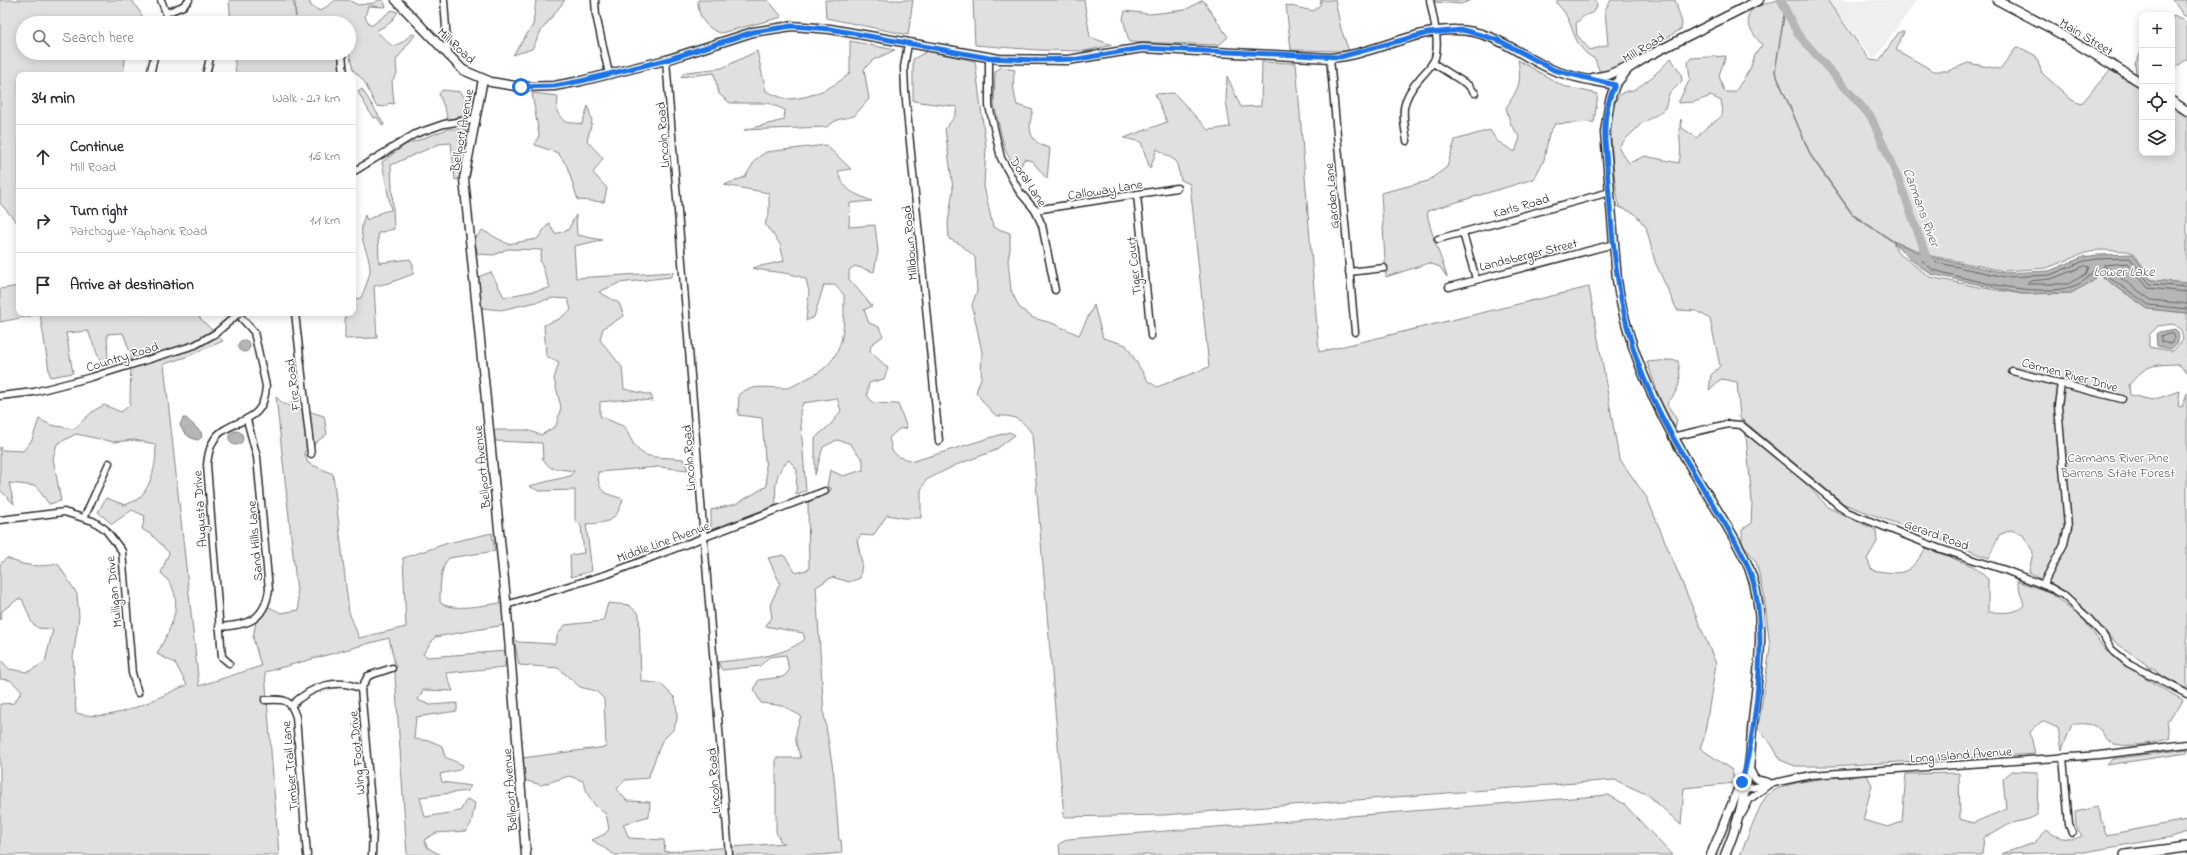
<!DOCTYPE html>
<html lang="en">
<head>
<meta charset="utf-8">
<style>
  :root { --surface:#fff; --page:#f7f7f7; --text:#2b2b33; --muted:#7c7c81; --line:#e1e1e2 }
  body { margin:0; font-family:"Indie Flower",sans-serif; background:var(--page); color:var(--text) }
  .controls { position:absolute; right:12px; top:12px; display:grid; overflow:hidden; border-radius:8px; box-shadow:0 2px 10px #0003 }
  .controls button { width:36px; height:36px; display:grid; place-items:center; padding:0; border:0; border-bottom:1px solid var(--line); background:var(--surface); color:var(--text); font:20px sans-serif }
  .stop { position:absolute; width:12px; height:12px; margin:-9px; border:3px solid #1a73e8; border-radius:50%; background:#fff }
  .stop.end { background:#1a73e8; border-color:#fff; box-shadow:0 1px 4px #0008 }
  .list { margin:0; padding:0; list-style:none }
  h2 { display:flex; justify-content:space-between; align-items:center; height:52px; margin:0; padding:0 16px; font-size:17px }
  h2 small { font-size:13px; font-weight:400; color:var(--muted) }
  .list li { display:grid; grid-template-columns:26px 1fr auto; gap:12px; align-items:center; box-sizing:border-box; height:64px; padding:0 16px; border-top:1px solid var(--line) }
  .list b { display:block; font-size:15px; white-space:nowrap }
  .list p { margin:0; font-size:13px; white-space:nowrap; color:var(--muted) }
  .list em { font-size:13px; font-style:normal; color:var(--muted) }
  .icon { flex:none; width:22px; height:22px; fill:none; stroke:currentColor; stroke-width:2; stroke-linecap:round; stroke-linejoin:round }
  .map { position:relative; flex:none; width:2187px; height:855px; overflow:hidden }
  .search { position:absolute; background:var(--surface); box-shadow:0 2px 10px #0003; left:16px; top:16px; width:340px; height:44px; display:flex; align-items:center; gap:10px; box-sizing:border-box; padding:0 14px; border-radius:22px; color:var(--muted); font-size:15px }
  .panel { position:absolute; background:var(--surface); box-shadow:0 2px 10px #0003; left:16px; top:72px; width:340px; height:244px; border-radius:8px }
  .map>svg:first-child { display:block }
  .built { fill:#efefef }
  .green { fill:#e0e0e0; stroke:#868686; fill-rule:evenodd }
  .water { fill:#b6b6b6; stroke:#7e7e7e }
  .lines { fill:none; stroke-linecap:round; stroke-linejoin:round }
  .shore { stroke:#636363; stroke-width:1 }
  .stream { stroke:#7e7e7e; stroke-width:1.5 }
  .river { stroke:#b6b6b6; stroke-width:8 }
  .minor-casing { stroke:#2b2b2b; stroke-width:9 }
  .major-casing { stroke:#2b2b2b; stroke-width:11 }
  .highway-casing { stroke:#2b2b2b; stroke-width:12 }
  .minor { stroke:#fff; stroke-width:6 }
  .major { stroke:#fff; stroke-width:8 }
  .highway { stroke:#fff; stroke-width:9 }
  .minor-bridge-casing { stroke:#2b2b2b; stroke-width:9; stroke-linecap:butt }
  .minor-bridge { stroke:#fff; stroke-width:6 }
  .route { stroke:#1a73e8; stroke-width:5 }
  .labels { text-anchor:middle; stroke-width:3; stroke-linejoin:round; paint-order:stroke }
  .street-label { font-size:13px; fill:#2b2b2b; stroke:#fff }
  .park-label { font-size:13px; fill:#585858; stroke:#fff }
  .water-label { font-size:14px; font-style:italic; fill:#5c5c5c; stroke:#fff }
</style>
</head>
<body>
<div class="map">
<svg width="2187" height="855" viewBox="0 0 2187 855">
  <rect width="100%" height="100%" fill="#fff"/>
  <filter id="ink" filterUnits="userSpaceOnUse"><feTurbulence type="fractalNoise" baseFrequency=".025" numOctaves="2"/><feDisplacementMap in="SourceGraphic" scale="8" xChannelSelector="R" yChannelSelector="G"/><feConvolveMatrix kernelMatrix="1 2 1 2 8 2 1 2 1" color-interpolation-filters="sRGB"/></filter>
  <g filter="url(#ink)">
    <!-- built -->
    <path class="built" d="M1826,0H1917L1874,60Z"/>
    <!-- green -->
    <g class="green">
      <path d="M0,0H132L143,17L139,23H23V53H126L123,75H19V225L0,203Z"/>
      <path d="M229,0H293L296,17L295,0H309L311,6L320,11L336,0H348L358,5L374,3L378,0H383L386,7L368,6L365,17L371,26L392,10L398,12L390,23L376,31L392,46L401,43L412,34L415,35L396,60L397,74L392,81L394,104L389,103L385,107L376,106L364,81L353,70L349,53V23H231Z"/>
      <path d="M536,0H565L541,31L532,49L513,55L533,25Z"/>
      <path d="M698,0H768L782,17L721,33C706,29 697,16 698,0Z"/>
      <path d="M825,0H913L908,35L826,18Z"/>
      <path d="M973,0H1084L1090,37L1112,45L1085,51L1037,50L975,45Z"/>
      <path d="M1203,0L1228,37L1219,45L1129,42L1123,18L1125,11L1150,14L1185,10Z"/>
      <path d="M1321,0H1335L1341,29L1349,51L1291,50L1286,5L1313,11L1320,5Z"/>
      <path d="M1433,0H1472L1461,4L1433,2Z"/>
      <path d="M1557,0H1596L1597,6L1594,12L1584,16L1576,23L1577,35L1590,50L1608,45L1605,10L1611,0H1675L1682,23L1681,29L1634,58L1601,75L1595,59C1569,46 1576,20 1557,4Z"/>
      <path d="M1777,0H1827L1870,60L1879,61L1899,32H1904L1896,50L1934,71H1948L1968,63L2000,69L2016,48L2023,49L2036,56L2042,73L2072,100L2081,104L2110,70L2142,87V153H2172V106L2187,115V283L2151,280L2134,253L2127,251L2100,250L2085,253L2047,268L2004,271L1932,256L1893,241L1897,252L1930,277L1984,288L2022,294L2071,293L2093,281L2097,273L2148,309L2187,313V372L2178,364C2151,365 2147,364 2129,385L2130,395L2152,400L2180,391L2178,406L2182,407L2187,393V689L2157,673L2156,670L2150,667L2151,673L2147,665L2115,642L2080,604L2029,572L2033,552L2023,535L2011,530L1999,535L1989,558L1844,504L1740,418L1737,382L1721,379L1709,390L1711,375L1720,366L1710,319L1697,311L1677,310L1655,262L1646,227L1634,213L1619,207C1616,185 1601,107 1622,93C1625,91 1630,91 1633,90C1648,82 1660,70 1671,58L1681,74L1682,81L1669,94L1665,108L1658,114L1641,124L1618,147L1629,163L1645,156L1679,163C1683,148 1677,134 1681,119L1682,128L1697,138C1700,134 1704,129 1708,126C1721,117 1725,118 1721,101L1711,96L1694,102L1678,103L1690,79L1688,62L1691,58L1726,56L1719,75L1724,92H1735L1750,69L1755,55L1762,45C1755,36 1740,20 1753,9C1759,5 1770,3 1777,0ZM2173,324L2181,330L2183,340L2173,351L2149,347V335L2158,326Z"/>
      <path d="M2173,0H2187V17L2183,15Z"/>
      <path d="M2173,16L2184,20L2187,24V59L2172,70Z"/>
      <path d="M850,41L895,50L873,60L864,69L869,99L854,116L837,120L826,127L744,130L784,120L785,110L768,103H730L719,94L714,73L680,77L686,72L722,68L757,51L766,91C773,94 783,99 790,99C811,98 835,87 850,73Z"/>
      <path d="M2142,49V76L2136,73L2135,64Z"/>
      <path d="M928,51L975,61L986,147L984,186L993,227L1010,233V249L1008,261L1011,290L1019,307L1033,318L1052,323L1079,335L1094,305L1103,338L1126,345L1148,381L1157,387L1209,367L1190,184L1181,180L1176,161L1157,149L1150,169L1141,142L1124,138L1167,122L1155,94L1174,93L1208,130L1230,127L1226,100L1227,76L1241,107L1261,106L1262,62L1296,63L1319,352L1589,287L1619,458L1647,498L1716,664L1704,738L1700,748L1732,770L1735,783L1684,788L1681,825L1648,795L1615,780L1164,815L1064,817L1032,434C1023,419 1013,415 996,416L984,403L976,392L981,378L982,352L972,305L977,291L975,257L960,244L949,239L948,223L953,189L945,129L955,116L957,107L913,101V59Z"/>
      <path d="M234,53H329L339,58V75H236Z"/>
      <path d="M1518,60L1563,86L1598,94L1594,122L1555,124L1549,134L1544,160L1534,179L1427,211C1430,234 1441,255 1447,277L1440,267L1429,263L1386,277L1381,193L1428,181L1447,167L1455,140L1490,130L1497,141L1515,152L1520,138L1511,125L1506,108C1518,88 1522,85 1518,60Z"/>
      <path d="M1001,67L1015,70C1012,81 1014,94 1017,105L1033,110C1027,129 1029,143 1050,148L1047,179L1032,161L1024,159L1018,173L1005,150L994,104L995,72Z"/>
      <path d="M362,89L384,124L383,126L377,117L373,118L358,92Z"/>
      <path d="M442,90L461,92L470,108L461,116L447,120L446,112L439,94Z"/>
      <path d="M532,93L558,96L557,112L565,122L582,124L588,106L592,121L587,141L603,158L593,173L607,188L604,202L578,200L567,166L558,153L535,145L539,135Z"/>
      <path d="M448,129H464L467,132L461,158V178L455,180L451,143L439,144L391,165L394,229L378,233L379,263L410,259L413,264V274L389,283L374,286L377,338L345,339V313H353V299L361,298C364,290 369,279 370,271C370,248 355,241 365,215L367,220L382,212L391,210L382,162L405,145Z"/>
      <path d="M826,145L851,169L838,171C844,191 853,193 872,201L850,203L849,227L875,225L878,251L874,272L855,266L849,270V279L872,306L864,310L869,323L879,327L883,336L871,345L870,351L888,368L884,379L869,383L867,395L873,403L898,404L907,428L899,429L889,438L892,451L899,457L914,461L1009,432L1015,435L994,451L956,465L926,480L921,490V518H904L887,515L873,536L861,535L857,540L862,563L860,578L849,582L832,577L816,587L824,714L834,776L839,840H841L842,853L821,855H615L592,840L605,834L609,829L606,814C591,804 589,798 583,781L569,776L541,785L524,780L522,758L606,747L604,699L596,691L580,687L558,668L519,665L514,639L518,642L555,644L558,634L565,625L603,621L608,603L629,605L639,614L641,681L661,684L675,698L677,711V720L673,730L662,741L648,778L625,780L617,789L627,801L650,802L649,816L623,824L629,838L664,840L665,852L785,843L781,842L776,832V758H801C794,740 794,735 801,716L783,706L761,703L754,690L758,680L783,677L789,671L786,655L769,657L760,666L722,670L718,662C746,659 782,658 805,639L803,633L765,626L772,618L770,605L780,583L768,558L784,555L796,573L809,569L808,504L810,500L832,489L827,486L830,470L843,476L863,470V460L849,443L837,440L823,447L815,475V438L831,424L841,411L837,398L803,403L800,412L806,491L796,494L797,470L789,460C774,472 775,487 776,505L711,530V510L736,504L767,486L762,418L738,415L739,394C752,384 769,388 786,388C793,387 802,381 808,378C846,361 844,331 844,295L835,285H824L814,317L806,321L809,292L806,279C787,271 772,273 752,268L784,261L780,244L765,224L769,213V193L724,185L745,177L756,159L766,152Z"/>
      <path d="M576,215L577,235L602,240L574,246L576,278L674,272L671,277L619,283L599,292L619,303L624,316L603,328L600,340L622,367L624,389L651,395L653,401L630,399L600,402V416L625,427C641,463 646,455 683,459L688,470L659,467L598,472C598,494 605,493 623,499C617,522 607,523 586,524L592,571L571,577L570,555L584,553L581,526L575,520V490L539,491L529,486L570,476L574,471L551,468L543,460L542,443L494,441V430H527L541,435L556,426L561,407L554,379L559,362L546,356L544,325L559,319L571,310L568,299L554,298L501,310L481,308L478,277L491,272L504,297L550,288L540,260L542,250L507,249L494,255L478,254L474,240L482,230L508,244L537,239L549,223L555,234L568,230Z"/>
      <path d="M19,286V313H195L223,341L186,357L164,364L199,686L261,666L253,638L256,621L269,607L281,613L299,610L276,397L284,404L324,416L327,434L304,452L308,463L333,474L349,612L359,638L406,627L403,558L448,543L492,533L495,551L449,558C440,566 440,590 440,602C451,613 487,604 502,603L504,625L435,637L423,654L428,657L506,651L505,667L446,673L453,691L423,690L418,700L430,705L457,703V711L416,717L414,739L431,741L442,746L445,757L463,765L459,770L440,774L442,782L471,786L467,791L420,797L425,817L460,811L467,799L475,803L471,824L466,831L436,833L424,840L428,848L441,855H407L394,660L389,638L265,672L279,855H0V704L14,703L22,691L10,680L0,679V659L9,669L28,672L45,662L53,629L38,628L32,623L22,599H18L2,611L0,620V564L7,558C25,567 39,567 58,564L77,594L79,617L73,657L76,713C115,724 152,699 187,685L175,663L157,654C171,627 189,598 161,573L169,553L153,536L142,529L145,516L132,510L112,524L98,512L106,498L125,505C129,503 136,501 139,498C152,486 158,459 155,444L134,440L114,442L76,434L57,444L53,458L61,501L49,504L36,486L9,483L14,504L0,490V447L2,450L23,451L32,440L39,419L51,425L74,429L93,411L104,405L121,412L130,405L131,355L123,333L107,334L108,361L102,366L88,331L66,333L73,373L50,377L40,314L0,322V289Z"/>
      <path d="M1670,360L1678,361C1682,381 1680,388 1667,404L1677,420L1675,428L1661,402L1647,362Z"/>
      <path d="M1746,435L1766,448L1805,483L1829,508L1876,530L1877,542L1867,559L1872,570C1904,575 1908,576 1926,548L1973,566L1988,579V612C1999,612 2017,615 2024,605L2017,581L2049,592L2085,621L2105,650L2153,683L2183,700L2178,709L2167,721L2170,738C2156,743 2120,750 2108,741C2105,739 2104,734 2101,731C2094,722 2082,724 2072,724L2062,750L2058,728L2042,721L2030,732L2035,754L1832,766H1795L1780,760L1772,745L1758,729L1770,648L1764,594L1756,562L1742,542V529L1751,524L1752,502Z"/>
      <path d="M2187,749V753L2107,765L2112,759Z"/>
      <path d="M2012,771L2038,772L2037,815L2029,819L2008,824L1984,838L1982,855H1740C1748,838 1755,814 1765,798C1777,779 1845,777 1867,775L1872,785L1863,820L1888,827L1902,822L1906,774L1959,773L1960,819L1973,823L2006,809L2003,779Z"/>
      <path d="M1609,795L1624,804L1672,855H1060L1059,844L1068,839Z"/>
      <path d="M2097,807L2106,835L2187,820V832L2172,837L2084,852L2001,854L2034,843L2047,830C2056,838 2071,842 2082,836L2076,826L2075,812Z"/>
    </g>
    <!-- water -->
    <g class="water">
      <path d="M1892,241L1930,257L2005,273L2049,271L2083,257L2097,255L2133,254L2151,280L2187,283V313L2148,309L2097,273L2093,281L2071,293L2022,294L1931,274L1911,260Z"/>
      <path d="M2175,329L2178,332C2180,340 2178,344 2171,349L2157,346L2156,334L2159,332Z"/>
      <circle cx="244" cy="346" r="6"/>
      <path d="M183,418H186L201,432L202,437L198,440C190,439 183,433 180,425Z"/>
      <circle cx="236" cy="438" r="7"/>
    </g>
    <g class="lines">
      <!-- shore -->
      <g class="shore">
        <path d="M2085,266L2089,267L2086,274L2068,284H2027L2029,281L2051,279Z"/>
        <path d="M2187,287L2150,284L2130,258L2097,259L2084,261L2050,275L2005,277L1925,260L1922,261L1933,270C1969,279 2071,310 2093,271L2098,270L2149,305L2187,309"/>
        <path d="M2187,292L2148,288L2128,263L2103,265L2151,300L2187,304"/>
        <path d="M2173,334L2175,338L2171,344L2161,342V336Z"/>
      </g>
      <!-- stream -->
      <path class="stream" d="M1785,9L1775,72L1811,156L1853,215L1894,242"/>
      <!-- river -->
      <path class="river" d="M1781,0L1797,33L1871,117L1900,183L1928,261L1931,262"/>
      <!-- minor casing -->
      <g class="minor-casing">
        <g id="minor">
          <path d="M161,0L166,13L165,23"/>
          <path d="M444,0L448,56"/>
          <path d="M595,0L596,15L609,74"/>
          <path d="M166,13L183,6L189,0"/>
          <path d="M908,44L904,67L905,91L939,441"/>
          <path d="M342,53L344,75"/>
          <path d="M989,58V106L1001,158L1019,191L1035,210L1042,225L1055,290"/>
          <path d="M1330,58L1355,332"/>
          <path d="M666,60L729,855"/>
          <path d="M1433,63L1468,85L1475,93"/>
          <path d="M150,75L155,53"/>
          <path d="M206,75L211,53"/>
          <path d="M1407,141C1402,112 1400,101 1420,78C1425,72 1432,66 1435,58C1440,40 1433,18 1430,0"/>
          <path d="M353,172L415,134L444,124L476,119"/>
          <path d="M1137,195L1151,336"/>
          <path d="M1035,210L1177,188"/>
          <path d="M1463,233L1476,279"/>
          <path d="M1438,239L1610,192"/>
          <path d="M1349,272L1384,268"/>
          <path d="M1449,287L1614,244"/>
          <path d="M295,313L311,454"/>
          <path d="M2012,371L2122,399"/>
          <path d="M0,396L34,392L92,377L195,345L216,333"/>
          <path d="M1672,437L1728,424L1741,425L1847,512L1938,548L2005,570L2051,588L2063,595L2088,618L2103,635L2111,649L2128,663L2187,694"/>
          <path d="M84,518L109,463"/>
          <path d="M0,520L64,512L93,521L105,529L122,551L132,673L138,693"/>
          <path d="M2043,584L2064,544L2068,527L2058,406L2061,383"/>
          <path d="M506,605L608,574L825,491"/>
          <path d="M219,627C248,625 264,621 269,590L257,457L247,420"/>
          <path d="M229,663L222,657L207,465C208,453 212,437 224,430C246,417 264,419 266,386L254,332L237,313"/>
          <path d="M265,700C284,699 290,698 296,717L307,855"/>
          <path d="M292,705C310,687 338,677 361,689"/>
          <path d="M2063,757L2069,825L2072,832"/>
          <path d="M1750,769L1755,779L1768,782"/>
          <path d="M1742,790L1811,775L2100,755L2187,744"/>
          <path d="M1742,814L1750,799L1767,786"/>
          <path d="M372,855L373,825L361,689L368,676L392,668"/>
        </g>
      </g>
      <!-- major casing -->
      <g class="major-casing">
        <g id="major">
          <path d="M396,0L463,70L491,82L521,87L554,86L581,81L666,60L753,32L792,26L830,29L999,59L1068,60L1142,48L1330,58C1373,55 1413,29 1456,30C1494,30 1520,56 1553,70C1573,78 1595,81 1615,85"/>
          <path d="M1997,0L2052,29L2142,83"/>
          <path d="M1593,78L1608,75L1629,66"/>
          <path d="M483,79L464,179L506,600L526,855"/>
          <path d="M2172,101L2187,111"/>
          <path d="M1711,855L1742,780"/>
          <path d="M1725,855C1737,828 1744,798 1749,769C1751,753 1751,736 1753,720C1758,671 1768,616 1749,568C1737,539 1718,512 1702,486C1662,420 1628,356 1617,280L1605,132L1610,100L1615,85L1628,69L1648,56L1759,0"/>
        </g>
      </g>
      <!-- highway casing -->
      <g class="highway-casing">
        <path id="highway" d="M2125,855L2187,847"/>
      </g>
      <!-- minor -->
      <use href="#minor" class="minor"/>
      <!-- major -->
      <use href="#major" class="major"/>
      <!-- highway -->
      <use href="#highway" class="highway"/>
      <!-- minor-bridge casing -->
      <g class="minor-bridge-casing">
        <path id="minor-bridge" d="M216,333L239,313"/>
      </g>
      <!-- minor-bridge -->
      <use href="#minor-bridge" class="minor-bridge"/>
    </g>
  </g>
  <g class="lines" filter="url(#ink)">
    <!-- route -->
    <path class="route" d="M521,87L554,86L581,81L666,60L753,32L792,26L830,29L989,58L1035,60L1078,59L1142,48L1340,57L1428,33L1463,30L1498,40L1554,70L1615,85C1607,101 1604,122 1605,140C1611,217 1613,298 1641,371C1660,420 1688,463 1715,508C1727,527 1740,547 1748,567C1771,620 1756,728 1742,782"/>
  </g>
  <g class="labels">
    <!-- street labels -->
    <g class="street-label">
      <text transform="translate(2087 36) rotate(31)" y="5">Main Street</text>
      <text transform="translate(457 45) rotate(43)" y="5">Mill Road</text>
      <text transform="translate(1643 47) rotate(-31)" y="5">Mill Road</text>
      <text transform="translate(461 130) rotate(-80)" y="5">Bellport Avenue</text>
      <text transform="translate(662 135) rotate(-94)" y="5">Lincoln Road</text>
      <text transform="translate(1029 181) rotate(57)" y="5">Doral Lane</text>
      <text transform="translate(1105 189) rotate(-9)" y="5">Calloway Lane</text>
      <text transform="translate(1331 196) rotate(-95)" y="5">Garden Lane</text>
      <text transform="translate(1521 205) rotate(-16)" y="5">Karls Road</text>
      <text transform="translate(909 243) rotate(-95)" y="5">Milldown Road</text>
      <text transform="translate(1528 254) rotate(-14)" y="5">Landsberger Street</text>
      <text transform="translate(1133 266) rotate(-96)" y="5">Tiger Court</text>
      <text transform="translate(122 356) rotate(-17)" y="5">Country Road</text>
      <text transform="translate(2070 374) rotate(15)" y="5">Carmen River Drive</text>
      <text transform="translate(292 385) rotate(-97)" y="5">Fire Road</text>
      <text transform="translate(688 458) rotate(-94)" y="5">Lincoln Road</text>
      <text transform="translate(481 467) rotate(-96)" y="5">Bellport Avenue</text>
      <text transform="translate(199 509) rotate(-94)" y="5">Augusta Drive</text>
      <text transform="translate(1937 534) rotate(20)" y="5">Gerard Road</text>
      <text transform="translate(254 541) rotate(-95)" y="5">Sand Hills Lane</text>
      <text transform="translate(663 541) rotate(-20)" y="5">Middle Line Avenue</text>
      <text transform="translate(113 592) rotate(-96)" y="5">Mulligan Drive</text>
      <text transform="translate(356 753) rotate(-95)" y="5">Wing Foot Drive</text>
      <text transform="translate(1961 754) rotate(-4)" y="5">Long Island Avenue</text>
      <text transform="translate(289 766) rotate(-95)" y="5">Timber Trail Lane</text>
      <text transform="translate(713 781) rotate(-94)" y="5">Lincoln Road</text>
      <text transform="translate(509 790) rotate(-94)" y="5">Bellport Avenue</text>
    </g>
    <!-- park labels -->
    <g class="park-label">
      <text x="2118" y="462">Carmans River Pine<tspan x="2118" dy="15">Barrens State Forest</tspan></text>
    </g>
    <!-- water labels -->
    <g class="water-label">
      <text transform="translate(1922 207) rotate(70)" y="5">Carmans River</text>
      <text x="2124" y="276">Lower Lake</text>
    </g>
  </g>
</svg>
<div class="controls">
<button>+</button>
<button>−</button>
<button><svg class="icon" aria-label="locate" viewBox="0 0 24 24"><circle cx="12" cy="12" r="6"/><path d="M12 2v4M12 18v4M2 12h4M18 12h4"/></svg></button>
<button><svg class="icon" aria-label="layers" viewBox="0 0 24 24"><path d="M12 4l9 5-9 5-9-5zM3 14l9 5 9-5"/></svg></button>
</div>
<div class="stop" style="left:521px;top:87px"></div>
<div class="stop end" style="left:1742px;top:782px"></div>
<div class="search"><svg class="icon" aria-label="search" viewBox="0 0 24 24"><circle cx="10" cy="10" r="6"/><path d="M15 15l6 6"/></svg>Search here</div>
<section class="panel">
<h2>34 min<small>Walk · 2.7 km</small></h2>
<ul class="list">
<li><svg class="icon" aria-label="ahead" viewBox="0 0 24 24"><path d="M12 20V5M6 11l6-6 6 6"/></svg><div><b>Continue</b><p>Mill Road</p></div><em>1.6 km</em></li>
<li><svg class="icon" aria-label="right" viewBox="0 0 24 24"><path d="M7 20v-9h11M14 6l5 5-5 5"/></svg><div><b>Turn right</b><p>Patchogue-Yaphank Road</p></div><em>1.1 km</em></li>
<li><svg class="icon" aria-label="arrive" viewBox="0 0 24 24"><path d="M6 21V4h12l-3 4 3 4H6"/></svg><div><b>Arrive at destination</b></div></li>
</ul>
</section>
</div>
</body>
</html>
